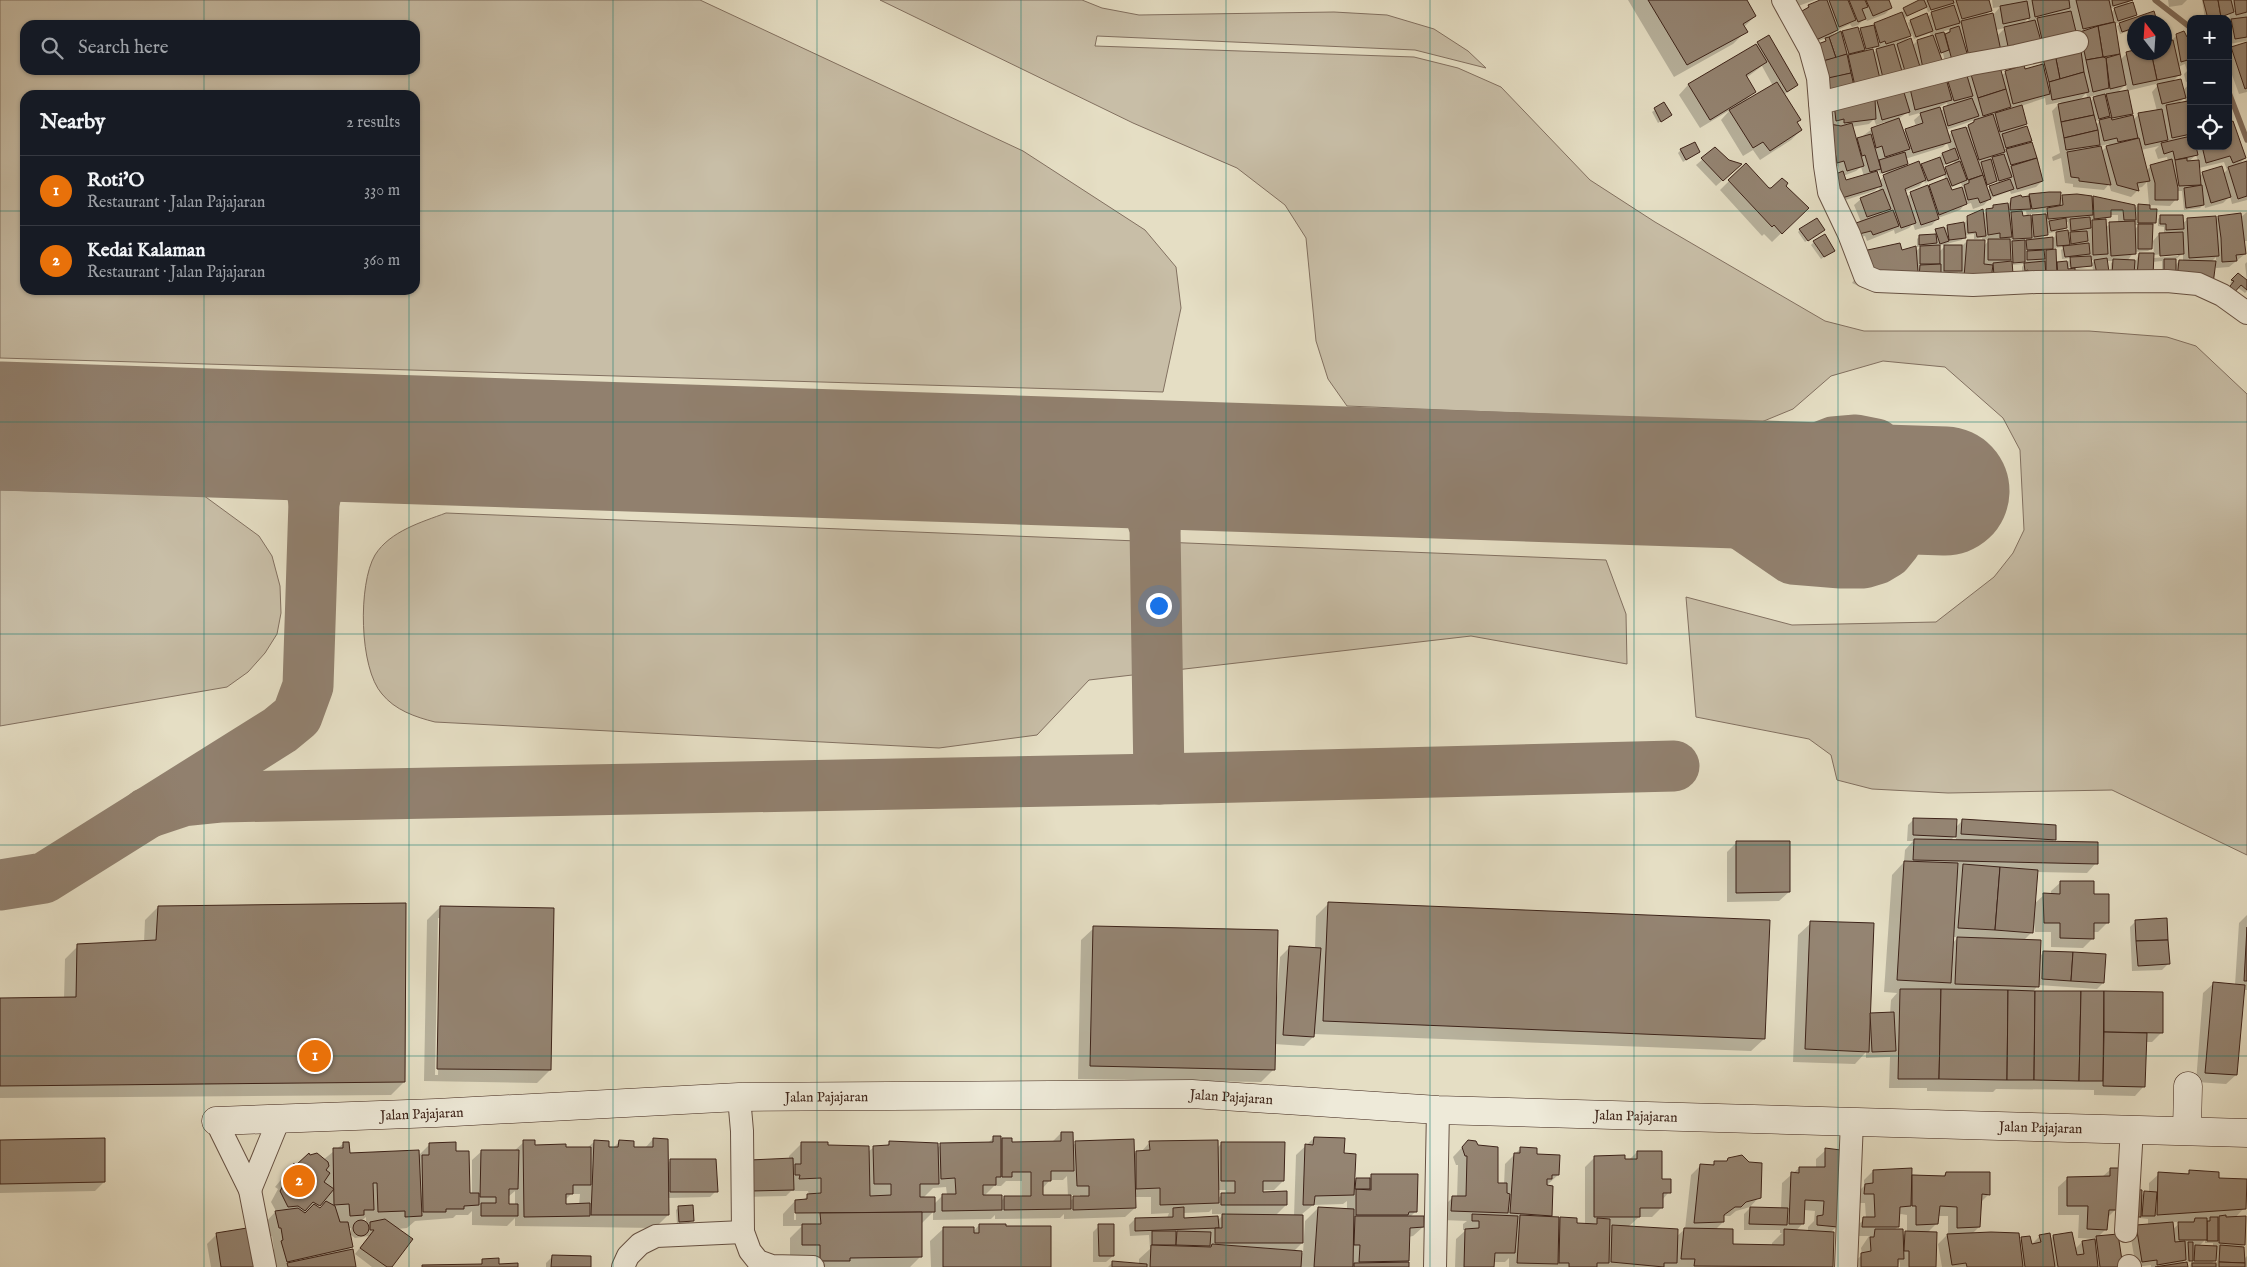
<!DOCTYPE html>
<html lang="en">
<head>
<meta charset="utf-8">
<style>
  :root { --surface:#171b24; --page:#242831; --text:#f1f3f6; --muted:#9ea1a6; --line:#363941; --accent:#c59692 }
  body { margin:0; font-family:"IM FELL English",serif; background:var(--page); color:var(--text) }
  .controls { position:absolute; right:15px; top:15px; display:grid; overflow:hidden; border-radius:10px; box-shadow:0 1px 4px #0004 }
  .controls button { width:45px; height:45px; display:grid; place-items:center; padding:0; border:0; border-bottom:1px solid var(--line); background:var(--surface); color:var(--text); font:25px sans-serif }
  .compass { position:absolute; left:2127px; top:15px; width:45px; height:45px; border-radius:50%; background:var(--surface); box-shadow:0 1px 4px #0004; rotate:343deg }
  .you { position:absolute; left:1158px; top:605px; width:18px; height:18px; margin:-12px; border:4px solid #fff; border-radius:50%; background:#1a73e8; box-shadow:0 0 0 8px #1a73e833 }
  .badge { display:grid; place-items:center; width:32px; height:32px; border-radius:50%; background:var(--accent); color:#fff; font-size:16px; font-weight:700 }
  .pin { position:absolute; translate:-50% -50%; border:2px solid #fff; box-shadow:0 1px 5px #0006 }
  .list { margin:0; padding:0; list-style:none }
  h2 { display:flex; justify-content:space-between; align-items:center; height:65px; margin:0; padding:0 20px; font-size:21px }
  h2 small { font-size:16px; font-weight:400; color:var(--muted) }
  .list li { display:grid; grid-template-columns:32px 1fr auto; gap:15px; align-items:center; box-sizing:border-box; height:70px; padding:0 20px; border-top:1px solid var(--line) }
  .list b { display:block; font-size:19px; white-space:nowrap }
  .list p { margin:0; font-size:16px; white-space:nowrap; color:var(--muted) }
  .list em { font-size:16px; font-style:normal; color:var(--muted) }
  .icon { flex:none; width:28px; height:28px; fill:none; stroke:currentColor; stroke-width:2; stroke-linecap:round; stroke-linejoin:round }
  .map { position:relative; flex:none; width:2247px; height:1267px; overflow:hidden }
  .search { position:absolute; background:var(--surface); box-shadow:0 1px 4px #0004; left:20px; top:20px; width:400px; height:55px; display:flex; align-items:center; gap:12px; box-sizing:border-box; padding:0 18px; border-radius:15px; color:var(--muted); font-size:19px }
  .panel { position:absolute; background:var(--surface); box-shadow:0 1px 4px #0004; left:20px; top:90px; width:400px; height:205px; border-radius:15px }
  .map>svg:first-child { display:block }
  .green { fill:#c8bea7; stroke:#827060; fill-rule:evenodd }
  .shadow { fill:#0003; fill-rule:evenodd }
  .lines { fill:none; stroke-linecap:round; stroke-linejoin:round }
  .stream { stroke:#806d5d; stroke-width:5.5 }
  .taxiway { stroke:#91806e; stroke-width:51 }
  .runway { stroke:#91806e; stroke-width:129 }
  .building { fill:#948472; stroke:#3d2319 }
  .street-casing { stroke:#675244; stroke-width:24 }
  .secondary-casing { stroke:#3d2319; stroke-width:29 }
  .street { stroke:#eeead9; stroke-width:22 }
  .secondary { stroke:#eeead9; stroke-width:28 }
  .grid { fill:none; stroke:#0f766e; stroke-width:1; stroke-opacity:0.55 }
  .labels { text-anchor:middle; stroke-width:4.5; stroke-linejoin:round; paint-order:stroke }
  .street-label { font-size:14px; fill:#3d2319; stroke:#eeead9 }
</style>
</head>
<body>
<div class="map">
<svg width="2247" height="1267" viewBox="0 0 2247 1267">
  <rect width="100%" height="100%" fill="#e5dec4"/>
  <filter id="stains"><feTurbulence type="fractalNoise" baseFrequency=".004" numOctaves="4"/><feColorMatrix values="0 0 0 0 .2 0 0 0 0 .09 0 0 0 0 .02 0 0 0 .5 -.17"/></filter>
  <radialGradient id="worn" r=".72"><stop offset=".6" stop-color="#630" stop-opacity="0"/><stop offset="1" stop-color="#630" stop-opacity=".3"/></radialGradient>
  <!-- green -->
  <g class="green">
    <path d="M0,0H700L1023,151L1145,230L1176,267L1181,308L1163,392L0,358ZM25,25H415V70H25ZM25,95H415V290H25Z"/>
    <path d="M880,0H1082L1102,8L1139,15L1334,12L1387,15L1434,29L1468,51L1486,68L1415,50L1097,36L1095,46L1414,57L1458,68L1501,87L1590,180L1655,222L1825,321L1864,331H2089L2167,337L2196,346L2247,394V855L2112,790L1948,793L1872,789L1837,780L1831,755L1809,739L1696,717L1686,597L1792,625L1936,622L1994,577L2013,553L2024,530L2020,450L2003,418L1945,367L1883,361L1831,376L1793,409L1759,423L1347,406L1328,379L1316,341L1306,238L1285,205L1237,168L1133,123Z"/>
    <path d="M0,490L203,495L259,536L272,556L280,586L281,613L277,634L265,653L248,672L227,687L0,726Z"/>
    <path d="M446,513L1606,560L1626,614L1627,664L1471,636L1089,680L1037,735L939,748L435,722C415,717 395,710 382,694C359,668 358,584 375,555C390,531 422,522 446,513Z"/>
  </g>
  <!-- shadow -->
  <g class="shadow">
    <path d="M1628,0H1745L1755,16L1744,27L1746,31L1733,44L1674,77Z"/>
    <path d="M1784,0H1815L1787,10Z"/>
    <path d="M1823,0H1887L1891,8L1885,14L1867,21L1865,18L1858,25L1852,27L1850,24L1836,31L1831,36L1809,45L1796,18L1809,6Z"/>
    <path d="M1922,0H1987L1990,11L1985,16L1994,14L2000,7L1993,8L1992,0H2130L2126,5L2136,15L2130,20L2156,21L2154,22H2134V29L2120,34L2117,26L2123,21L2114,24L2120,60L2127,53L2134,51L2164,52L2170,42L2176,36L2191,40V80L2186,82L2184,74L2187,71L2185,64L2178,67L2180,74L2171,83L2183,90L2191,83V107L2188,108L2189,111L2191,109V135L2188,138L2191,146H2228L2245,158L2238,165L2247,162V200L2232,204L2230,196L2223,203L2205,208L2204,204L2200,208L2184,210L2182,191H2177L2176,199L2170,206L2149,205L2147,182L2142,187L2137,188V191L2131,197L2111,191L2109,184L2104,190L2073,187V184L2065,183L2061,158L2053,161L2052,157L2060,153L2052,111L2061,102L2046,105L2045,98L2021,106L2026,124L2020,130L2030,140L2026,145L2031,143L2042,181L2036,187L2011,194L2010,191L1989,199L1984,205L1973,209L1971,203L1964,205L1960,210L1938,218L1932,225L1915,230L1913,224L1909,228L1895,234L1894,230L1867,241L1865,236L1853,239L1861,222L1854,205L1861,199L1880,192L1879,187L1874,191L1836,203L1840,174L1838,166L1831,168L1828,112L1970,72L2001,76L2006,72L2025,70L2041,65L2038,53L1947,70L1943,53L1939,54L1942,63L1857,94L1819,45L1843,32H1858L1872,27L1902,13L1904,9ZM1926,6L1928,12L1934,10L1927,18L1910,21L1908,23L1910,29L1908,30L1903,19ZM2117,6L2111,13L2116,23L2109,25L2112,22L2109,9ZM2028,18L2029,23L2022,25ZM2005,28L1997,36L1996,30ZM1951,29L1944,36L1942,32ZM1930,33L1931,37L1917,41L1912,46L1903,43L1912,34L1914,39ZM1879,47L1873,53L1872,49ZM2160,83L2152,92L2157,111L2139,114L2133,120L2127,118L2132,113L2116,94L2126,84L2127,91ZM2086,93L2088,99L2079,101ZM2096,95L2090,102L2089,97ZM2185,97L2186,103L2178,104ZM1947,103L1948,107L1940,111L1939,107ZM1908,112L1909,116L1923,112L1914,120L1916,126L1903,132L1898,119ZM1874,119L1876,125L1885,122L1886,124L1872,129L1856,141L1851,127L1869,124ZM1975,120L1966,128L1952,132L1948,136L1946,130ZM2101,120L2095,126L2094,121ZM1947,143L1950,151L1942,154L1940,156L1941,159L1920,167L1902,169L1907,164L1905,159L1943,147ZM2109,144L2101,152L2100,146ZM2159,146L2155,150L2158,159L2167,157L2168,161L2151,166L2146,171L2141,150ZM2196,155L2198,161L2188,162ZM1954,162L1955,164L1943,170L1942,166ZM2224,162L2227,170L2223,174L2203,173L2199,177V168ZM1861,167L1864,176L1845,181L1843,176L1856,171ZM1878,170L1880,174L1887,172L1879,182L1876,172ZM1944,175L1946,180L1911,193L1906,198L1904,192L1919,186L1924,181L1925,183ZM1996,181L1997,185L1987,190L1986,186ZM1961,183L1963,188L1951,192L1950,188Z"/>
    <path d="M2168,0H2187L2182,5L2169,7Z"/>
    <path d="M2202,0H2247V41L2229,44L2228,24L2233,20H2230L2229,12L2205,19Z"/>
    <path d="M1768,37L1796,85L1784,95L1799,120L1796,123L1801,130L1791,140L1760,160L1753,150L1743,156L1721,120L1730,110L1700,128L1679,95L1688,85ZM1762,66L1773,86L1745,101L1755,91L1746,78Z"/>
    <path d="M2247,44V92L2239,94L2228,64V52L2231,49Z"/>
    <path d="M1664,104L1671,115L1658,123L1652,112Z"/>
    <path d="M1715,149L1734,170L1716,186L1696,165Z"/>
    <path d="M1681,150L1699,152L1683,162L1678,153Z"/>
    <path d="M1729,181L1768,189L1784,186L1807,208L1772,242L1764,234L1762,236L1720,190Z"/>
    <path d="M2030,195L2059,200L2063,196L2091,200L2093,198L2134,210L2138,205L2149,210L2155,222L2152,226L2151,249L2148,251L2134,252L2127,261H2136L2139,254H2154L2153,241L2159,234H2164V227L2158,226V219L2161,216L2182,224L2188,219L2215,221L2218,217L2240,218L2247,212V241H2243L2245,254L2229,267L2216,268V257L2211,262L2162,278V261L2152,262V275L2110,277L2111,263L2114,261H2106L2094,276L2092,264L2089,267V265L2069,267V269L2088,268L2074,270V276L2022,273V267L2024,264L2011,265L2012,273L1959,283V272L1955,276L1917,279L1901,251L1915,252L1922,246L1917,247V239L1919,237L1934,235L1936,230L1965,223L1968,217L1983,214L1994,206L2008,205L2011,200ZM2021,211H2026L2027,217H2022ZM2045,212L2041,215L2033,216L2030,220L2029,214ZM2109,215H2118V223L2110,224L2105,228V221ZM2065,222H2068L2069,232H2061L2066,227ZM2134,225H2139L2134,230ZM2058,231L2054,238L2042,239L2046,234ZM1974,234V239L1982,238L1983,242L1967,241L1962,246H1945L1939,252L1938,246L1962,240L1964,235ZM1990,239L1984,246V240ZM2064,247L2061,250L2062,259L2071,258L2068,262L2055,263L2053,248ZM2178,253V256L2154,258L2153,255ZM2183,253V261H2179L2175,266V260ZM2090,260H2095L2090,265ZM2023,261V263L2007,264V262Z"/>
    <path d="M1800,230L1820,232L1805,242L1798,232Z"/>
    <path d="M1814,242L1834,251L1821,259L1811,245Z"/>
    <path d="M2247,262V291L2245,293L2237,287L2229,297L2228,289L2232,284L2230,283L2238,274L2247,282L2245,264Z"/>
    <path d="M1855,279L1870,287L1863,288L1852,283Z"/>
    <path d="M1914,819L1955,828L1962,821L2055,839L2051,843L2096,863L2087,873L2037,872L2034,904L2044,895H2051V891L2061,882L2092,895L2107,923L2098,932H2093V938L2083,948L2051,947V932H2035L2034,923H2033L2032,932L2023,941L2039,957L2044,952L2103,983L2097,989L2038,985L2033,992L2162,993V1032L2152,1042H2145L2144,1086L2135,1096L2094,1095V1090L1996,1089L1993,1092L1927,1091V1088H1889L1890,1057L1866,1058V1052L1855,1064L1793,1062L1798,935L1811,923L1869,1017L1890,1014L1891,1000L1897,993L1884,992L1892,875L1904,862L1905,850L1913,841H1907L1908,825ZM1956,835V841H1950ZM1952,937H1958L1952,944Z"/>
    <path d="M1737,842L1789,892L1779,901L1727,902V852Z"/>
    <path d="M1329,903L1764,1039L1751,1051L1313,1034V1037L1304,1046L1274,1044L1273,1070L1261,1082L1078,1079L1081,940L1094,928L1277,997L1280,957L1290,947L1315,949L1316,916Z"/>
    <path d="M158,907L404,1082L391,1095L0,1098V1000L64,998L65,959L78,946L144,942L145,920Z"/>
    <path d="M440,907L550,1070L537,1083L424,1081L427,920ZM438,918H441L438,1075H435Z"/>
    <path d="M2247,915V990H2243L2236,1075L2226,1084L2196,1082L2203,993L2213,984L2235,985L2239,923Z"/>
    <path d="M2136,921L2168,964L2162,970L2132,971L2130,927Z"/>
    <path d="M1061,1133L1072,1146L1076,1143L1133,1155L1136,1152H1141L1150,1142L1217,1148L1222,1143L1283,1181L1274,1190H1262V1193L1286,1205L1275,1216H1294L1296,1155L1314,1138L1343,1155L1353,1182L1357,1179H1368L1372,1175L1416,1211L1410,1217L1423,1227L1413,1236L1408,1237V1261L1406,1263L1408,1267H1108L1113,1262L1139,1265V1259L1150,1249L1149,1235L1130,1236L1129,1225L1135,1219L1167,1218L1169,1213L1151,1214V1197H1134L1135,1208L1125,1217L1064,1219V1214L1060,1218L995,1219V1215L991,1219L933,1220V1212L921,1224V1256L910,1267H808L790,1257V1238L802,1226H783V1214L795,1201H802L809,1195L808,1191H791L786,1196L745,1197L789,1160V1156L802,1143L868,1152L874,1147H885L890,1142L937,1148L941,1145L987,1144L994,1137L999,1142L1002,1139L1011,1143L1052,1142ZM1067,1176L1068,1196H1042V1189L1050,1180H1063ZM1006,1181H1022V1197L1004,1198L1001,1201L984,1196L994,1186H1001ZM946,1187L947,1195H943L934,1204L923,1198L933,1188ZM1218,1190H1226V1195H1222L1218,1198ZM1070,1195H1080V1197L1074,1198L1070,1201ZM1347,1201V1210L1318,1208L1305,1221L1303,1253L1293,1252L1303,1242L1302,1214L1313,1205L1343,1204ZM796,1209V1220H794V1211ZM1212,1209V1214H1224L1217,1221L1183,1219V1213L1209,1212Z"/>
    <path d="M653,1139L667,1164L670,1161L716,1191L710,1197L668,1198V1215L655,1228L515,1226V1218L507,1226L472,1225V1211L468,1215H456L453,1218L415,1221L407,1228L397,1229L390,1267H372L355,1254L369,1236L355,1238L351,1235V1228H348L351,1247L346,1252L355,1267H276L272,1251L274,1249L272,1236L269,1237L266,1222L276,1211L271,1202L278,1189L275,1187L294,1164L296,1166L323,1160L344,1143L349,1155L418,1156L430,1144L455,1152L469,1194H472V1160L482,1151H514L524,1142L534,1146L565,1149L587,1148L594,1142L608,1149H612L619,1142L633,1148H645ZM515,1191V1205H508V1197ZM571,1194H580L579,1205H565V1200ZM322,1202V1208L320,1209L317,1208ZM366,1217V1223L360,1222Z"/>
    <path d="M0,1141L104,1182L95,1191L0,1193Z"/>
    <path d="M1468,1141L1496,1184L1504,1185L1505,1164L1521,1148L1535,1155L1558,1175L1546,1186L1552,1187L1550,1218L1558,1221L1561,1218L1575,1224L1585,1225V1167L1595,1157L1629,1160L1637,1152L1669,1192L1662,1200L1661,1208L1652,1217H1639L1628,1227L1676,1237L1685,1229L1691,1175L1700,1166H1711L1715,1162L1725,1163L1729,1159L1759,1197L1750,1207L1736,1211L1730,1216H1723V1222L1715,1230L1732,1245L1772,1246V1243L1782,1233H1780V1230H1744V1214L1750,1208L1781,1209L1782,1183L1799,1168H1816V1159L1826,1150L1837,1226L1830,1233H1832V1267H1509V1258L1505,1262H1493V1267H1455L1456,1239L1466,1230H1463V1224L1467,1221L1442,1220L1443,1207L1453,1197H1457L1458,1165H1456L1453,1157ZM1804,1210L1815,1211L1814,1221L1808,1227V1232L1796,1231L1802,1224Z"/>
    <path d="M2111,1169L2116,1209L2107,1218L2106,1229L2098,1237L2122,1267H1942L1938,1244L1948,1234V1216H1938L1937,1223L1927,1233H1936V1267H1900V1261L1897,1267H1852V1264L1862,1255L1861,1248L1869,1236H1853L1854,1228L1866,1218L1865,1203H1855L1856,1194L1864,1186V1180L1873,1171L1942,1177L1946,1173L1989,1194L1980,1203L1979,1227L1971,1235L2019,1241L2022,1239L2031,1245L2040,1236L2050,1239L2053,1236L2071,1233L2074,1250L2082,1242L2098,1239L2078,1238L2079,1215H2058V1187L2068,1178L2102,1177ZM1901,1214L1907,1215V1232L1902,1236L1894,1230L1898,1227V1215Z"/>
    <path d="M2190,1171L2218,1180L2244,1208L2235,1218L2244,1244L2241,1248L2243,1260L2247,1256V1267H2190L2192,1260L2187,1263L2186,1259L2181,1264L2187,1267H2151V1265L2136,1267L2130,1233L2148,1226V1219L2140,1218V1216L2137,1219L2140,1197L2144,1193H2149V1183L2159,1174L2186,1175ZM2172,1222H2181L2172,1230ZM2205,1240V1243H2213V1247H2198ZM2217,1258V1264H2211Z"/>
    <path d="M679,1207L692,1220L689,1223L677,1224L676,1210Z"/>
    <path d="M979,1225L1049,1267H931L930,1241L943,1229L973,1232Z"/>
    <path d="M1099,1226L1113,1256L1106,1262H1093V1232Z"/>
    <path d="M216,1235L253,1267H211L207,1244Z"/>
    <path d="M552,1257L590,1267H546V1263Z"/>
  </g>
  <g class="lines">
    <!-- stream -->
    <g class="stream">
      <path d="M2155,0L2191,28"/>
      <path d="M2228,90L2247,140"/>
    </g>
    <!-- taxiway -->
    <g class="taxiway">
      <path d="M248,434C289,446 306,457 314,502"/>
      <path d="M1090,462C1127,481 1142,485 1155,528L1159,779"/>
      <path d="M1663,482L1754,479L1774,473L1815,449L1833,442L1856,440L1876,444L1887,455L1905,490L1906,512L1896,542L1887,553L1877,559L1864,563H1841L1792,559L1680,482"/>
      <path d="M1155,528C1155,517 1152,498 1160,489C1169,477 1201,471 1215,467"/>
      <path d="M147,813L183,801L222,797L1159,779L1674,766"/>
      <path d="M0,885L44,878L280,730L297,716L308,686L314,502C326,453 349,444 396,439"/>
    </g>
    <!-- runway -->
    <path class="runway" d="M0,426L1945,491"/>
  </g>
  <!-- building -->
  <g class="building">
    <path d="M1648,0H1747L1756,16L1743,24L1748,32L1687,65Z"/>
    <path d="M1820,0H1827L1838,30L1816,40L1802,11L1809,7L1808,5Z"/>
    <path d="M1829,0H1848L1856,20L1839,27Z"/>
    <path d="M1849,0H1865L1868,7L1862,9L1866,19L1858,22Z"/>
    <path d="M1866,0H1889L1892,8L1873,16Z"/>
    <path d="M1919,0H1924L1927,7L1907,16L1903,8Z"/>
    <path d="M1927,0H1953L1954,3L1931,10Z"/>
    <path d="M1956,0H1989L1992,11L1962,19Z"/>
    <path d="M2032,0H2069L2070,8L2035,17Z"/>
    <path d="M2076,0H2109L2114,22L2083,29Z"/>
    <path d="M2112,0H2133L2113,6Z"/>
    <path d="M2203,0H2218L2221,17L2208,19Z"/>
    <path d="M2218,0H2231L2234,12L2221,17Z"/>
    <path d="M2234,0H2247V12L2236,15Z"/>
    <path d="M2027,1L2030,18L2003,24L2000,6Z"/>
    <path d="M2133,2L2137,15L2118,21L2114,8Z"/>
    <path d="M1954,5L1960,23L1936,30L1931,12Z"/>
    <path d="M2071,11L2078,40L2044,48L2037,18Z"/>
    <path d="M2154,11L2157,21L2134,22V28L2122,32L2119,23Z"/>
    <path d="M1902,12L1911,36L1886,44L1885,41L1880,43L1874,23Z"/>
    <path d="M1927,13L1933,31L1916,37L1910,20Z"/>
    <path d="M1993,13L2001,51L1969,57L1961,21Z"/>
    <path d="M2247,17V37L2235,39L2231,19Z"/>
    <path d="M2035,20L2043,48L2010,56L2004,27Z"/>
    <path d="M2115,22L2120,54L2103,57L2098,26Z"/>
    <path d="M1874,25L1879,46L1866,49L1860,28Z"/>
    <path d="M1959,26L1969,60L1953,64L1945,34L1950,32V29Z"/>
    <path d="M2098,26L2103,57L2086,60L2080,32Z"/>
    <path d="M1858,27L1865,50L1849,54L1842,31Z"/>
    <path d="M1841,31L1847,54L1836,58L1829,37Z"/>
    <path d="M2184,31L2187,37L2190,35L2191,37V59L2181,62L2176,34Z"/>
    <path d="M1944,32L1949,50L1941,53L1935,34Z"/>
    <path d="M1769,35L1798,85L1787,92L1757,42Z"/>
    <path d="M1933,35L1943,63L1924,73L1917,40Z"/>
    <path d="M1829,37L1836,58L1823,61L1818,44L1826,41L1825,38Z"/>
    <path d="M1911,38L1922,73L1907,78L1897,44Z"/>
    <path d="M2173,40L2181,75L2157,80L2151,52H2164V42Z"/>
    <path d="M2247,42V88L2245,89L2231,47Z"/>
    <path d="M1756,44L1767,62L1746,75L1756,92L1710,120L1688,84Z"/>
    <path d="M1894,44L1904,78L1884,82L1876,49Z"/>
    <path d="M2080,44L2084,72L2060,79L2054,49Z"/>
    <path d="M1873,49L1880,79L1855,86L1848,55Z"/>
    <path d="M2054,49L2060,79L2049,82L2041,51Z"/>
    <path d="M2134,50V52H2151L2157,80L2133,85L2126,52Z"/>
    <path d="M1847,54L1851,73L1827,79L1823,61Z"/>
    <path d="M2120,54L2126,85L2110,89L2106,58Z"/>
    <path d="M2103,57L2106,58L2109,88L2093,92L2086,60Z"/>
    <path d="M1999,63L2006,89L1978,98L1970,71Z"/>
    <path d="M2043,64L2050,94L2013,104L2005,71L2024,65L2025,69Z"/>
    <path d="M1965,69L1973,96L1954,101L1946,75Z"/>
    <path d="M2084,72L2089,92L2052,100L2049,82Z"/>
    <path d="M1851,73L1855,90L1831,96L1828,78Z"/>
    <path d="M1945,75L1952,100L1915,110L1909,84Z"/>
    <path d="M2181,79L2186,98L2162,104L2157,84Z"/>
    <path d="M1777,82L1801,120L1797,122L1802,130L1770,151L1763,142L1753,148L1729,110Z"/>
    <path d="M1902,86L1910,112L1882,120L1875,93Z"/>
    <path d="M2006,89L2011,107L1983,116L1978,98Z"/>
    <path d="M2128,90L2133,114L2112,118L2106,94Z"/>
    <path d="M2105,94L2110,116L2099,119L2093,97Z"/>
    <path d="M2090,97L2094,115L2061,122L2058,104Z"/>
    <path d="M1972,98L1979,116L1948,126L1943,107Z"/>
    <path d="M1875,99L1876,119L1844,123V119L1836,121L1834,104Z"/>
    <path d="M2188,101L2191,115V134L2172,138L2166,105Z"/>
    <path d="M1664,102L1672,115L1661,122L1654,108Z"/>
    <path d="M2022,105L2027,124L2000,132L1995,113Z"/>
    <path d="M1940,107L1951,142L1913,153L1905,129L1923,123L1920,113Z"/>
    <path d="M2162,109L2168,140L2145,145L2138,113Z"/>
    <path d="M1993,114L2005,152L1979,160L1968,125L1974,122V120Z"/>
    <path d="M2094,115L2098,130L2064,138L2061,122Z"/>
    <path d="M2133,115L2138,138L2118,142L2117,138L2104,141L2099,120L2111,117L2112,120Z"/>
    <path d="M1899,118L1910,149L1885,157L1882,146L1876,148L1871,128Z"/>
    <path d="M2233,121L2246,158L2233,163L2230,156L2206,163L2202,146H2228V123Z"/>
    <path d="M1852,123L1864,166L1847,171L1844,161L1837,163L1830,124L1841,126Z"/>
    <path d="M2027,126L2032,141L2006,148L2002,134Z"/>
    <path d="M1966,127L1983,175L1968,180L1951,131Z"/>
    <path d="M2098,130L2100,145L2066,150L2064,138Z"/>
    <path d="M1871,134L1881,169L1870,172L1865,155L1862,156L1857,138Z"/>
    <path d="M2191,136V146H2196L2198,155L2175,160L2173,151L2164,154L2161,143Z"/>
    <path d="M2139,138L2150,181L2137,183L2139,191L2117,185L2106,146Z"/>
    <path d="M1695,142L1700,152L1686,160L1680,149Z"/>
    <path d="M2032,142L2037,158L2011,165L2006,149Z"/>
    <path d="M2101,146L2111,185L2079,181V178L2071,177L2067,152Z"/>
    <path d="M1715,147L1729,160L1742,164L1723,181L1701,158Z"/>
    <path d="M1955,148L1959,159L1946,164L1942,153Z"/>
    <path d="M1905,152L1908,164L1882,173L1879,160Z"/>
    <path d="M2004,154L2012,177L1999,181L1992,157Z"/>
    <path d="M1940,157L1946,174L1928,181L1921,164Z"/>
    <path d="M2037,158L2043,181L2017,189L2011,166Z"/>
    <path d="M2187,158V161L2199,160L2201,185L2179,186L2175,160Z"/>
    <path d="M1991,159L1997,181L1987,185L1981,162Z"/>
    <path d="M2172,159L2178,188V200H2155V183L2150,165Z"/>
    <path d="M1919,161L1926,180L1905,189L1916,223L1901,228L1883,175Z"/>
    <path d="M1960,161L1967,180L1952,186L1945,167Z"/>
    <path d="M2247,161V196L2238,199L2228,167Z"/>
    <path d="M1746,163L1769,188H1771L1782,178L1788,183L1786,186L1809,208L1782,234L1774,225L1772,227L1728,180Z"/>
    <path d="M2222,166L2231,197L2211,203L2202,172Z"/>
    <path d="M1843,171L1846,180L1877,171L1882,186L1842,198L1833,175Z"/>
    <path d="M1983,175L1991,199L1980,203L1978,198L1968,200L1964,185L1969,183V180Z"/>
    <path d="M1947,178L1952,190L1962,187L1967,204L1939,215L1929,185Z"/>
    <path d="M2010,179L2014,189L1993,196L1989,186Z"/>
    <path d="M1928,185L1939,219L1921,225L1910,192Z"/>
    <path d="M2202,185L2204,205L2186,208L2184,188Z"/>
    <path d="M1883,189L1891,209L1867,217L1860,198Z"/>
    <path d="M2049,192H2061L2060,205L2032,209L2029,194Z"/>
    <path d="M2077,194L2092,196L2093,215L2048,219L2047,208L2063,205L2062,195Z"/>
    <path d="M2021,195L2022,197L2029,196L2031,209L2010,210L2011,198Z"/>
    <path d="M2093,196L2135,205L2136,220H2124L2123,210H2111V217L2094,219Z"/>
    <path d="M2008,203L2012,237L2000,238V233L1988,235L1986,209L1993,208V205Z"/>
    <path d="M2138,204L2150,205V209H2157L2156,223H2138Z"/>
    <path d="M1983,209L1986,236L1977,237L1976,232L1968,233L1967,216Z"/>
    <path d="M1893,210L1899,226L1873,235L1871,231L1859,234L1856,223Z"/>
    <path d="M2022,211L2023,216L2031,215L2032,238L2013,239L2011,212Z"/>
    <path d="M2241,213L2246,254L2236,255L2237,261L2222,262L2221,238L2218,216Z"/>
    <path d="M2046,214L2048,235L2034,237L2032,215Z"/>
    <path d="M2160,215H2183L2184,229L2166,230V224H2160Z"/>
    <path d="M2216,216L2219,256L2189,258L2187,218Z"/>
    <path d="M2090,217L2091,228L2071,231L2070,219Z"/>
    <path d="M1817,218L1825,230L1808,241L1799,229Z"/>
    <path d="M2066,218L2067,228L2051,231L2049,221Z"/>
    <path d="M2106,219L2108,254L2093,255L2092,220Z"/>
    <path d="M2135,221L2136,254L2111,256L2109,222Z"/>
    <path d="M1964,222L1966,238L1949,240L1947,225Z"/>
    <path d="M2138,224H2153L2152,249H2138Z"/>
    <path d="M1944,227L1949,241L1940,244L1935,229Z"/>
    <path d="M2068,230L2070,245L2057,246L2056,232Z"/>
    <path d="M2087,231L2088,241L2071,244L2070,232Z"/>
    <path d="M2183,232L2184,254L2160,256L2159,233Z"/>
    <path d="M1825,234L1835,251L1824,257L1813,241Z"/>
    <path d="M1936,234L1937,243L1919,245V235Z"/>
    <path d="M2053,237V249L2027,250L2026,240Z"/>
    <path d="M1988,239H2010L2011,260H1988Z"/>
    <path d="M1967,240H1985L1984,264L1993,265L1991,279L1964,277Z"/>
    <path d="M2025,240V262L2013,263L2012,241Z"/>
    <path d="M1900,243L1902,250L1916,246L1918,272L1875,271L1863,251Z"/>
    <path d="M2089,243L2090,254L2065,257L2063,246Z"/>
    <path d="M1940,245V264H1920V246Z"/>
    <rect x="1944" y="245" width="18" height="26"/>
    <path d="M2056,249L2057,276L2046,277V250Z"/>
    <path d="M2044,250L2045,259L2027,260V251Z"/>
    <path d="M2139,253H2154L2153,276L2137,275Z"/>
    <path d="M2091,256L2092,266L2071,268L2070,257Z"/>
    <path d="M2107,258L2109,272L2097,274L2094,260Z"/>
    <path d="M2113,259L2135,260L2134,275H2112Z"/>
    <path d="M2164,259H2176V276L2164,275Z"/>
    <path d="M2179,260L2216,261L2213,284L2177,278Z"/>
    <path d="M2012,261L2013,274L1994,276L1993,263Z"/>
    <path d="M2045,261L2046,277L2029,279L2028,270L2025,271L2024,263Z"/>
    <path d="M2067,261L2068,269L2075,268V276L2058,277L2057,262Z"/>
    <path d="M1941,264V277H1919L1920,265Z"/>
    <path d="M2238,273L2247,280V290L2241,285L2232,295L2230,292L2233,289L2230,286L2234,281L2231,280Z"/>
    <path d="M1913,818L1957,819L1956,837L1913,835Z"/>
    <path d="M1962,819L2056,825V840L1961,834Z"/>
    <path d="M1914,839L2098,842V864L1913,860Z"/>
    <path d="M1736,841H1790V892L1736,893Z"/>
    <path d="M1904,861L1958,863L1951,983L1897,980Z"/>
    <path d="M1963,864L2000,867L1995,930L1958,928Z"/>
    <path d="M2000,867L2038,870L2033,933L1995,930Z"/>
    <path d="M2060,881H2094V894H2109V923H2094V939L2060,938V923H2044L2043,893L2060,894Z"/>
    <path d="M1328,902L1770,920L1765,1039L1323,1021Z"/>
    <path d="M406,903L405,1082L0,1086V998L76,997L77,944L156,940L158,906Z"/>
    <path d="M440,906L554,908L551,1070L437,1069Z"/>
    <path d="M2167,918L2168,940L2136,941L2135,920Z"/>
    <path d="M1810,921L1874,923L1869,1052L1805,1049Z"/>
    <path d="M1093,926L1278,930L1275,1070L1090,1066Z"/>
    <path d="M2247,927V981H2244Z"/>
    <path d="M1957,937L2041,940L2039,987L1955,984Z"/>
    <path d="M2168,940L2170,964L2138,966L2136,941Z"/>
    <path d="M1289,946L1321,948L1314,1037L1283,1035Z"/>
    <path d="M2043,951L2073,952L2071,981L2042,979Z"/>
    <path d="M2073,952L2106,954L2104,983L2071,981Z"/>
    <path d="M2213,982L2245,985L2237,1075L2205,1073Z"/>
    <path d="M1900,989H1941L1939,1079H1898Z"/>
    <path d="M1941,989L2008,990L2007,1080L1939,1079Z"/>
    <path d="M2008,990L2035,991L2034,1080H2007Z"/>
    <path d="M2035,991H2081L2079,1081L2034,1080Z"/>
    <path d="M2081,991H2104L2103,1081H2079Z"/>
    <path d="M2104,991L2163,992V1033L2104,1032Z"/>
    <path d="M1894,1012L1896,1051L1872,1052L1870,1013Z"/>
    <path d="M2104,1032L2147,1033L2145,1087L2103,1086Z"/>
    <path d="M1061,1132H1073L1074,1171H1051V1181H1043V1195H1071V1209L1004,1210V1196H1031V1172H1012V1177H1002V1138H1012V1142L1061,1141Z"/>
    <path d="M993,1136H1001V1177H996V1185H983V1195H1002V1210L942,1211V1194H956L955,1178L941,1179L940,1143L993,1142Z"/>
    <path d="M1314,1137L1345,1138L1344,1153L1356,1154L1354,1195L1315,1196L1314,1205H1303L1305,1144L1313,1145Z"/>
    <path d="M105,1138V1182L0,1184V1140Z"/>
    <path d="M653,1138L668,1139L669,1215H591L594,1140L609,1141V1147H618L619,1140L634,1141V1147H653Z"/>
    <path d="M1134,1139L1136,1208L1073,1210V1196H1089V1186H1077L1075,1141Z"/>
    <path d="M523,1140H535V1145L566,1144V1147H591V1185H573V1194H566V1204L590,1203V1216L524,1217Z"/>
    <path d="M1218,1140L1219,1203L1160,1205V1188L1136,1189V1151L1150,1150L1149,1141Z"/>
    <path d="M1468,1140L1476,1141L1478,1145L1498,1147V1183H1507V1193L1510,1194L1508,1213L1451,1211L1452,1196H1466L1467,1156H1465L1462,1147Z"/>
    <path d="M889,1141L938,1143L939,1184H920V1197H935V1212L795,1213V1200L807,1199V1194L821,1193V1178L799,1179L800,1175H795V1164H801V1142H828V1145L869,1146L870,1196L891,1195V1184H874L873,1146L889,1145Z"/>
    <path d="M343,1142H349L350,1153L419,1150L422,1216L405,1217V1211L378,1212L377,1183H373L374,1210H364V1215L350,1216L349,1204L334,1205L333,1148H343Z"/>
    <path d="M456,1142V1151H469L470,1193H479V1205L464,1206V1209H446V1212H423L422,1155H429V1143Z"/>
    <path d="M1221,1142H1285L1284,1181H1263V1192L1287,1191V1205H1221V1193H1235V1181H1221Z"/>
    <path d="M1520,1147L1537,1148V1154L1560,1155L1559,1175H1552V1179H1547V1185L1553,1186L1552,1216L1510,1213L1514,1153H1520Z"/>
    <path d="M1825,1148L1841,1150L1838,1227L1817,1225V1216L1823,1215L1824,1201L1805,1200L1804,1224H1789L1791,1172L1799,1173V1167H1825Z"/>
    <path d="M481,1150H519L518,1189H509V1204H518V1216H481V1203H496V1197H480Z"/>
    <path d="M1637,1151H1662V1179H1671V1193H1663V1208H1640V1217H1594V1156L1625,1155V1159H1637Z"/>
    <path d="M309,1153L310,1155L317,1153L328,1162L329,1166L326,1170L330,1173L324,1182L334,1189L320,1206L313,1202L305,1211L298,1206L288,1207L280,1191L287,1179L284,1177L294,1163L296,1165Z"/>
    <path d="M1742,1155L1749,1162L1762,1163L1761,1198L1746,1202L1741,1207H1735L1724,1215V1222L1694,1223L1700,1164L1714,1165V1161H1727L1728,1158Z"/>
    <path d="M793,1158L794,1190L751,1191L750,1160Z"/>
    <path d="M670,1159H716L718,1192H670Z"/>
    <path d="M1912,1168L1911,1206L1900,1207L1899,1227H1862L1863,1217H1875L1874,1194H1864L1865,1184L1873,1183V1170Z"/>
    <path d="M2110,1168H2119L2117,1210H2109L2107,1230L2087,1229L2088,1206H2067V1177L2110,1176Z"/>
    <path d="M2189,1170L2219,1172V1178L2247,1179L2246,1209L2157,1215L2158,1172L2189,1174Z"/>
    <path d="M1946,1172H1990V1195L1982,1194L1980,1227L1957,1228V1207L1940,1206L1938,1224L1916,1225V1206H1912V1175L1945,1176Z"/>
    <path d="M1371,1174H1418L1417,1212H1409L1408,1215H1356V1189L1371,1190Z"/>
    <path d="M1356,1178H1370V1189H1355Z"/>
    <path d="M2131,1189L2142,1190L2141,1217H2129Z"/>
    <path d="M2144,1191L2157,1192L2155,1216H2142Z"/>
    <path d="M326,1201L335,1206L340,1222H348L353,1247L287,1262L281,1241L283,1240L281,1228H279L275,1211L298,1208L305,1213L314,1204L320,1208Z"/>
    <path d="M693,1205L694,1221L679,1222L678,1206Z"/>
    <path d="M1184,1207V1218L1218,1216L1219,1228L1135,1231V1218L1173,1217V1208Z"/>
    <path d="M1318,1207L1354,1209L1353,1267H1314Z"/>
    <path d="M1750,1207L1788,1208L1787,1225L1749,1224Z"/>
    <path d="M922,1212V1257L850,1258V1261H820V1245H802V1224H821L820,1213Z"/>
    <path d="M1222,1214L1303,1215V1243H1215V1228H1222Z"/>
    <path d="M1472,1214L1518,1216L1515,1253H1495L1494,1267H1464L1465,1229L1479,1228V1221H1472Z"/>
    <path d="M1520,1215L1559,1217L1558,1264L1517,1263Z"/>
    <path d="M2226,1215V1217L2246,1216L2245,1245L2219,1243V1216Z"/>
    <path d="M1355,1216H1424V1227L1410,1228L1409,1261L1359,1262L1360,1245H1354Z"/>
    <path d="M1560,1217L1577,1218V1223L1597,1224V1218L1610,1219L1609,1263H1597V1267H1569V1263H1559Z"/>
    <path d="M2210,1217H2218V1241H2207V1221H2210Z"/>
    <path d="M2195,1218H2207V1240H2179L2178,1222H2194Z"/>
    <path d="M385,1219L413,1239L392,1267H387L360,1248L374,1230H370V1222Z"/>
    <circle cx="361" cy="1228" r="8"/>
    <path d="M2173,1222L2175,1242L2185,1241L2186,1260L2157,1265V1260L2142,1262L2136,1225Z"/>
    <path d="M979,1224H1006V1226H1051V1267H943V1227H974V1233H979Z"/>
    <path d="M1098,1224H1114V1256H1099Z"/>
    <path d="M1612,1225L1678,1229L1677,1263H1664V1267L1611,1262Z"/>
    <path d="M247,1228L254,1267H221L216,1233Z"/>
    <path d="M1684,1228L1733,1229V1244L1784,1245V1229L1834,1232L1833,1267L1694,1266L1695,1259H1681Z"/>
    <path d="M1875,1229H1903L1904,1259H1898V1267H1861V1253L1871,1251L1870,1237H1874Z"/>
    <rect x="1152" y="1231" width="24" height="14"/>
    <path d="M1177,1231L1211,1232L1210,1246L1176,1245Z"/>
    <path d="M1905,1231L1937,1232L1936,1267H1909V1251H1904Z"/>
    <path d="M1991,1232L2019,1233L2023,1267H1967L1966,1263L1952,1265L1947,1234Z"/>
    <path d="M2072,1232L2077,1255L2084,1254L2082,1241L2095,1239L2098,1267H2058L2053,1235Z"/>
    <path d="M2050,1233L2055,1267H2025L2021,1237L2030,1236L2032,1244L2041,1242L2039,1235Z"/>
    <path d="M2118,1234L2123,1267H2100L2096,1236Z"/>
    <path d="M2188,1242H2193V1261H2189Z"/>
    <path d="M1212,1244L1302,1251L1301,1267H1150L1151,1245L1211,1247Z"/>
    <path d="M2195,1245L2217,1246L2216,1261H2194Z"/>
    <path d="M2220,1245L2244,1247L2245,1263L2219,1262Z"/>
    <path d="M353,1249L356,1267H288L287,1263Z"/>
    <path d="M552,1255L591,1256V1267H551Z"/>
    <path d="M499,1258V1264L518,1263V1267H422V1265L482,1264V1259Z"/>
    <path d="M1112,1261L1147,1264V1267H1112Z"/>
    <path d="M1409,1262V1267H1354V1263Z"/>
    <path d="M2187,1262L2188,1267H2155Z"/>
    <path d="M2219,1262L2245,1263V1267H2219Z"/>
    <rect x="2192" y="1263" width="24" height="4"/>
  </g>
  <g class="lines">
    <!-- street casing -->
    <g class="street-casing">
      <g id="street">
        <path d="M1783,0L1810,49L1818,78L1825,166L1829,192L1849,234L1865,276L1877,281L1973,285L2036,282L2167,281L2198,284L2222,295L2247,313"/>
        <path d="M1820,103L1971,64L2016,56L2077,42"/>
        <path d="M739,1097L742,1131L743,1232L750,1251L758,1261L772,1266L813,1267"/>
        <path d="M216,1121L250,1190L265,1267"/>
        <path d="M250,1190L279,1119"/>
        <path d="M2126,1231L2132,1128"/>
        <path d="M2129,1266L2130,1267"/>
        <path d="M623,1267L628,1256L640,1244L656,1236L743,1232"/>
        <path d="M1435,1267L1438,1110"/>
        <path d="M1846,1267L1852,1121"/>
      </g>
    </g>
    <!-- secondary casing -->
    <g class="secondary-casing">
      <g id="secondary">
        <path id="s1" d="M216,1121L436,1113L739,1097L1192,1094L1438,1110L2247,1133"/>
        <path d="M2187,1130L2188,1086"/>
      </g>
    </g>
    <!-- street -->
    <use href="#street" class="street"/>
    <!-- secondary -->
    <use href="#secondary" class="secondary"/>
  </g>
  <!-- grid -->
  <path class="grid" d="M204,0V25M409,0V25M613,0V1267M817,0V1267M1021,0V1267M1226,0V1267M1430,0V1267M1634,0V1267M1838,0V1267M2043,0V1267M204,70V95M409,70V95M0,211H25M415,211H2247M204,290V1267M409,290V1267M0,422H2247M0,634H2247M0,845H2247M0,1056H2247"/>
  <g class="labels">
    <!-- street labels -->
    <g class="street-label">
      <text dy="5" stroke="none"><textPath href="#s1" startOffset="611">Jalan Pajajaran</textPath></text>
      <text dy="5" stroke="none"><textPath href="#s1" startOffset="1016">Jalan Pajajaran</textPath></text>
      <text dy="5" stroke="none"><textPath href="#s1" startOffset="206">Jalan Pajajaran</textPath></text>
      <text dy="5" stroke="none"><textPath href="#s1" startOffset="1421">Jalan Pajajaran</textPath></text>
      <text dy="5" stroke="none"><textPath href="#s1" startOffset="1826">Jalan Pajajaran</textPath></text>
    </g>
  </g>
  <rect width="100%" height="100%" filter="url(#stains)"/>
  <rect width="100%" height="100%" fill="url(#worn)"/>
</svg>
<div class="controls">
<button>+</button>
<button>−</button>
<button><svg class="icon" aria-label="locate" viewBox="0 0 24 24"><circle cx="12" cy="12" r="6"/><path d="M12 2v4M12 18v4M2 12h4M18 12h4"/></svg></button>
</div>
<svg class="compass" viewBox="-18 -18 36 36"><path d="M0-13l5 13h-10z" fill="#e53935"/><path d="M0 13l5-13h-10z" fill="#9ea1a6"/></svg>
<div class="you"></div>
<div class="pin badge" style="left:315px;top:1056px;background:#e8710a">1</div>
<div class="pin badge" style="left:299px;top:1181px;background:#e8710a">2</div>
<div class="search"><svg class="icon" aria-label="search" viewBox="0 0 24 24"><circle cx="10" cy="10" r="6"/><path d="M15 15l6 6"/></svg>Search here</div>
<section class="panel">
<h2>Nearby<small>2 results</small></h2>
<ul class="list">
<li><span class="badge" style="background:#e8710a">1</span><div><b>Roti'O</b><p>Restaurant · Jalan Pajajaran</p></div><em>330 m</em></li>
<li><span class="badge" style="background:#e8710a">2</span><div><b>Kedai Kalaman</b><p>Restaurant · Jalan Pajajaran</p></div><em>360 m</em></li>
</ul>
</section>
</div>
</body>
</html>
